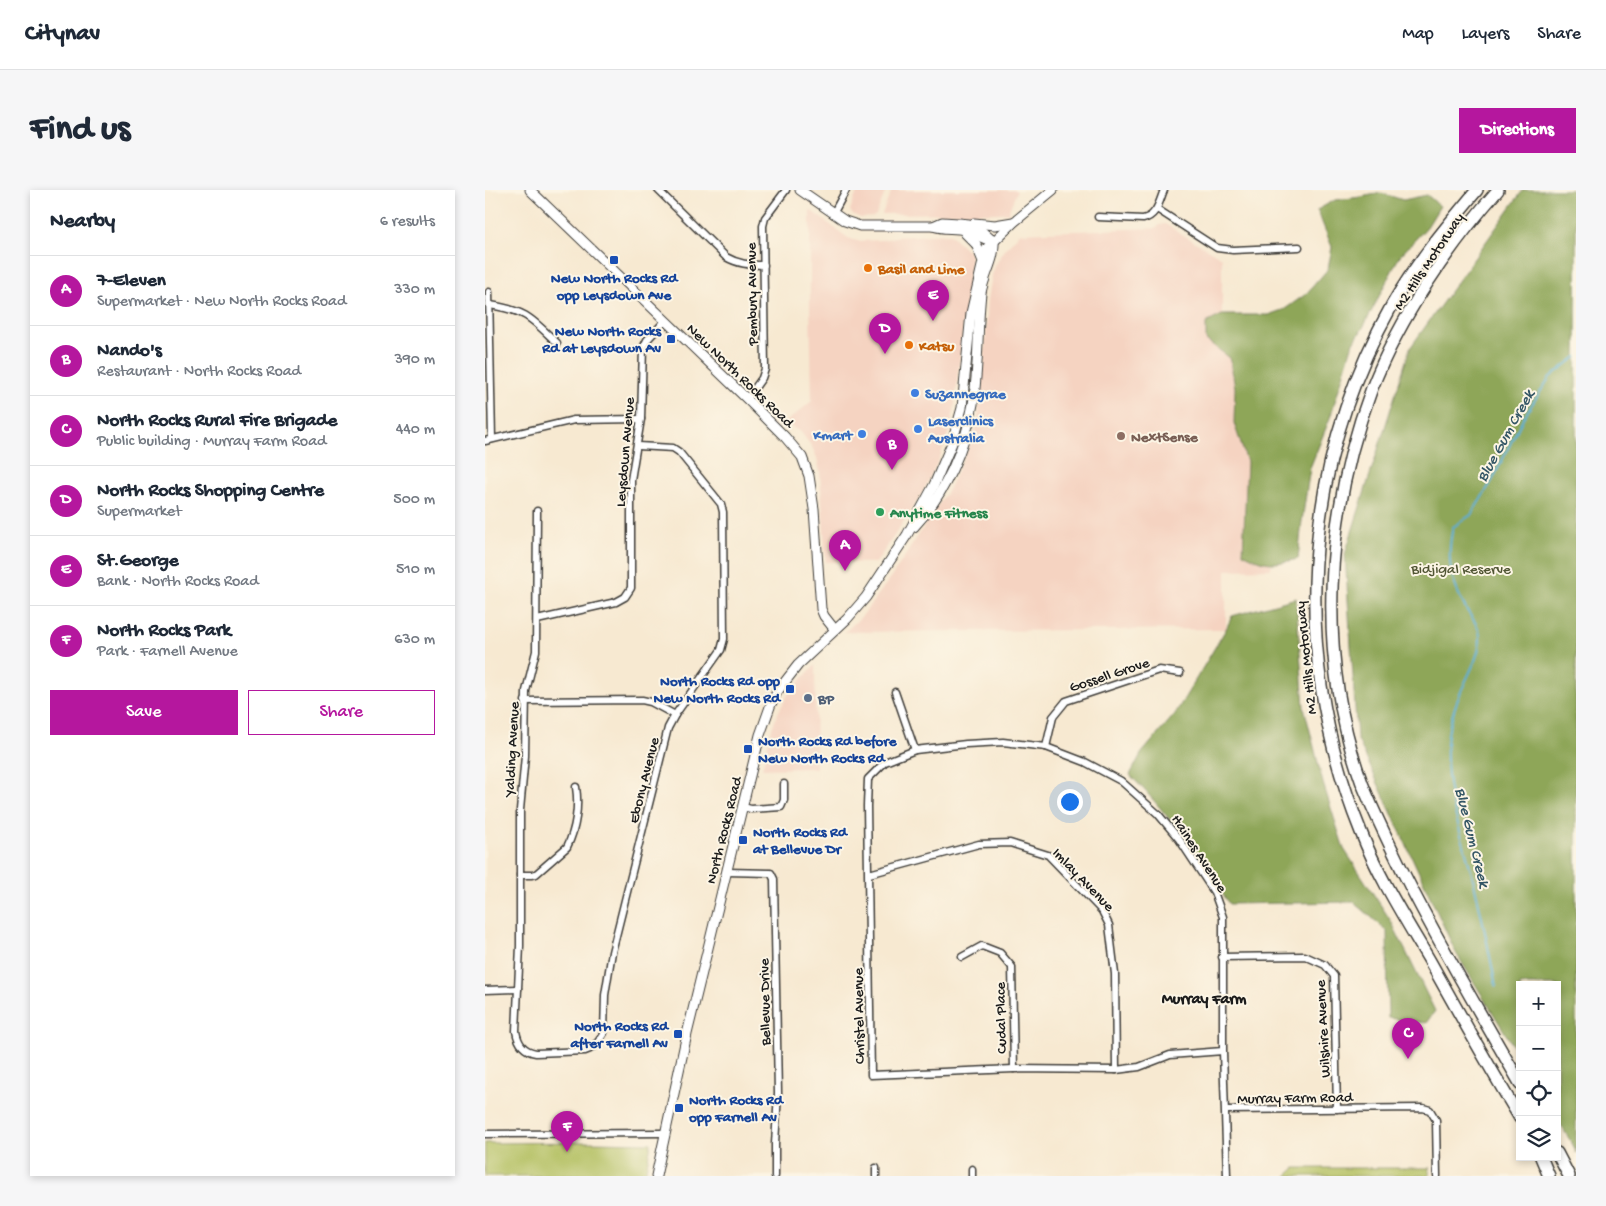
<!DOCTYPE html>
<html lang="en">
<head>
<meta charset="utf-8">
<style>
  :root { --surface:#fff; --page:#f6f6f7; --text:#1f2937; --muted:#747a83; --line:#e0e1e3; --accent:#b5179e }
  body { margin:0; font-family:"Gochi Hand",sans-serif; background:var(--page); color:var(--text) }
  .controls { position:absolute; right:15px; bottom:15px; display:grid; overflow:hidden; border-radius:0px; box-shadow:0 2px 8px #0003 }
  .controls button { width:45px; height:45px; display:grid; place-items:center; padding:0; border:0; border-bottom:1px solid var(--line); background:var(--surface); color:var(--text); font:25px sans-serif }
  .you { position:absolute; left:584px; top:611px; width:18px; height:18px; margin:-12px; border:4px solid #fff; border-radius:50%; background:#1a73e8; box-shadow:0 0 0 8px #1a73e833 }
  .badge { display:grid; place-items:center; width:32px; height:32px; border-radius:50%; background:var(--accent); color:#fff; font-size:16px; font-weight:700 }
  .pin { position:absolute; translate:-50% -41px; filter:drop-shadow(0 1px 2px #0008) }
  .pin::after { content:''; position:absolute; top:26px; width:18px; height:15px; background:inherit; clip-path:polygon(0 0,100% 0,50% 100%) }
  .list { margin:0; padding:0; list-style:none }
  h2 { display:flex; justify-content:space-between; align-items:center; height:65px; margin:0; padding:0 20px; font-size:21px }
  h2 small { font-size:16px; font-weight:400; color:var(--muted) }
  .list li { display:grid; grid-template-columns:32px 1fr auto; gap:15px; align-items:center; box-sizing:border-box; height:70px; padding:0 20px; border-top:1px solid var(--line) }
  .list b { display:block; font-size:19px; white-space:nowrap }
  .list p { margin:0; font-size:16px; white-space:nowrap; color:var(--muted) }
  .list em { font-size:16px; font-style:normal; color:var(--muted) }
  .actions { display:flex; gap:10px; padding:15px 20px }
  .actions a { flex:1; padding:11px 0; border:1px solid var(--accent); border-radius:0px; text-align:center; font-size:18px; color:var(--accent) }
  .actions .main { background:var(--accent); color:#fff }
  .icon { flex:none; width:28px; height:28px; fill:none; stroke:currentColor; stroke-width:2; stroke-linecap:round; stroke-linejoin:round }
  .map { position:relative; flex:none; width:1091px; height:986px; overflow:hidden; border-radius:0px }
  header { display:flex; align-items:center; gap:30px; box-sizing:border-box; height:70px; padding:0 25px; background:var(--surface); border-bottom:1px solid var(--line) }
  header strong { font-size:24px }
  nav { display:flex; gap:28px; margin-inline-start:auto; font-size:18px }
  .intro { display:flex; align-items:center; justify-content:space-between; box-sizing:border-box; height:120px; padding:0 30px }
  h1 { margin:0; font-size:35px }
  .button { padding:12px 22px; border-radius:0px; background:var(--accent); color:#fff; font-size:18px; font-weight:700 }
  main { display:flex; gap:30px; padding:0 30px }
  aside { flex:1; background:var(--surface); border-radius:0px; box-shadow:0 2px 8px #0003 }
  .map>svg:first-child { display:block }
  .built { fill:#f5d3c1 }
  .green { fill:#b3c062; stroke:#686e3f }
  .forest { fill:#8ea658; stroke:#55613a }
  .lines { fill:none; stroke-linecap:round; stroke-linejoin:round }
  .stream { stroke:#58aed4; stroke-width:2 }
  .street-casing { stroke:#3d3b37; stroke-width:9 }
  .secondary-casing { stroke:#3d3b37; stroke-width:11 }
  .highway-casing { stroke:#3d3b37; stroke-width:14 }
  .street { stroke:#fff; stroke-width:6 }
  .secondary { stroke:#fff; stroke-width:9 }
  .highway { stroke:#fff; stroke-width:11 }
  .transit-dot { fill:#1a4fb4; stroke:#fcf5e5; stroke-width:2 }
  .food-dot { fill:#e8710a; stroke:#fcf5e5; stroke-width:2 }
  .shop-dot { fill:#3f7fe0; stroke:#fcf5e5; stroke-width:2 }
  .education-dot { fill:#8d6e63; stroke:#fcf5e5; stroke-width:2 }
  .leisure-dot { fill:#2e9e5b; stroke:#fcf5e5; stroke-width:2 }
  .service-dot { fill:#5c6f8a; stroke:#fcf5e5; stroke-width:2 }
  .labels { text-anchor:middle; stroke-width:4; stroke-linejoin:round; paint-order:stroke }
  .street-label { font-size:15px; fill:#1c1c1c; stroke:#fcf5e5 }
  .food-label { font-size:15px; font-weight:bold; fill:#c56008; stroke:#fcf5e5; text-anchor:start }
  .transit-label { font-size:15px; font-weight:bold; fill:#164399; stroke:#fcf5e5; text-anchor:end }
  .shop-label { font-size:15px; font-weight:bold; fill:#366cbe; stroke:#fcf5e5; text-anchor:start }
  .education-label { font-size:15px; font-weight:bold; fill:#785e54; stroke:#fcf5e5; text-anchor:start }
  .leisure-label { font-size:15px; font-weight:bold; fill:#27864d; stroke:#fcf5e5; text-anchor:start }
  .park-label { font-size:15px; fill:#515534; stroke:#fcf5e5 }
  .service-label { font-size:15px; font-weight:bold; fill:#4e5e75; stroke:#fcf5e5; text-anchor:start }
  .water-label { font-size:16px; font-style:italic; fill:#345666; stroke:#fcf5e5 }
  .neighbourhood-label { font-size:16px; font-weight:bold; fill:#1c1c1c; stroke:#fcf5e5 }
</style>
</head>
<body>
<header>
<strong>Citynav</strong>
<nav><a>Map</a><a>Layers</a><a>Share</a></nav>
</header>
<div class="intro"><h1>Find us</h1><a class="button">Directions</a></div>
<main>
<aside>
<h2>Nearby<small>6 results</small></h2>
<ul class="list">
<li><span class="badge">A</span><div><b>7-Eleven</b><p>Supermarket · New North Rocks Road</p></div><em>330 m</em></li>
<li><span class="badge">B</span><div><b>Nando's</b><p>Restaurant · North Rocks Road</p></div><em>390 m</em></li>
<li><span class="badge">C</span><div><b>North Rocks Rural Fire Brigade</b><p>Public building · Murray Farm Road</p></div><em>440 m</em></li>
<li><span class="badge">D</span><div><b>North Rocks Shopping Centre</b><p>Supermarket</p></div><em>500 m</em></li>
<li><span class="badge">E</span><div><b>St.George</b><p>Bank · North Rocks Road</p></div><em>510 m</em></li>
<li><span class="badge">F</span><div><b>North Rocks Park</b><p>Park · Farnell Avenue</p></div><em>630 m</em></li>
</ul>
<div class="actions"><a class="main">Save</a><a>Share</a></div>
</aside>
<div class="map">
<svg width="1091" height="986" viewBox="0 0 1091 986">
  <rect width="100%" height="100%" fill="#fcf5e5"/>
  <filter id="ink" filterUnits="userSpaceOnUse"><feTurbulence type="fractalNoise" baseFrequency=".02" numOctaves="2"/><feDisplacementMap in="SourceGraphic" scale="10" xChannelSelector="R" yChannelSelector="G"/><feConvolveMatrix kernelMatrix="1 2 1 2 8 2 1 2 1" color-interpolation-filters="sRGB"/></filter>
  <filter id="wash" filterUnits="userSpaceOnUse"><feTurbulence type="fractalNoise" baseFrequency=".0096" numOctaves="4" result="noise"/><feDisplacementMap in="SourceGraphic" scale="20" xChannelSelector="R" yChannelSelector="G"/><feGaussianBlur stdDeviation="1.12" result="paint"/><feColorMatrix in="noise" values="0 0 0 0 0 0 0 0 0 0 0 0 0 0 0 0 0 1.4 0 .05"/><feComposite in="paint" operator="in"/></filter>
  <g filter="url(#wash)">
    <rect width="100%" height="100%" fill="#f7e9d1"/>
    <!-- built -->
    <g class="built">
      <path d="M373,0H401L391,25L387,27L376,28L367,24L365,20Z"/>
      <path d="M407,0H532L523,23L397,24Z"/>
      <path d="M325,20L363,48L372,51L398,50L410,47L465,44L486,64L469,221L464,240L455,267L438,302L391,373L341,372L335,282L332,268L327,257L316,242L300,233L327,211L325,114Z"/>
      <path d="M680,34L737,68V124L783,125L786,379L741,380V439L360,442L378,425L407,386L463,300L483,258L492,234L499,176L503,110L507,85L511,74L521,58L535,43L672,38L674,35Z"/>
      <path d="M330,475L331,578L277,579L287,538L294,521L304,503Z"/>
    </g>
    <!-- green -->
    <g class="green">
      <path d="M103,952L166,953L160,986H0V953Z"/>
      <path d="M810,978H945L944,986H801Z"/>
    </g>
    <!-- forest -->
    <g class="forest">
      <path d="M1038,0H1091V963L1088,955L1072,929V795H1035V867L971,763L872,548L860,364L925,158Z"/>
      <path d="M896,3L918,10L942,5L955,16L942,37L914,67L880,134L867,156L845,228L825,278L817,331L813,369C786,375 782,375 758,363L762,272L749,233L750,198L745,168L721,150V133L737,125H783L800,119L821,104L843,79L847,57L832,20L850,10L876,7Z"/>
      <path d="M811,408L819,517L838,593L859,659L906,731L950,821L941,833L903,828L902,741L869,712L744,714C714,668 684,624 645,585L656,564L690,524L741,439L747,426Z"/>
    </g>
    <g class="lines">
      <!-- stream -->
      <path class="stream" d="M1011,796C1003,758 996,719 986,681C975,637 960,603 962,555C963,535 970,515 978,497C985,481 995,465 995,447C995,435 985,427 980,417C965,389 961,368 968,337L986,325L1007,291L1038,228L1065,187L1091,167"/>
    </g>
  </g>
  <g filter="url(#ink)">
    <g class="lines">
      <!-- street casing -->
      <g class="street-casing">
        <g id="street">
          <path d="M173,0L241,67C253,74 264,75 279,75"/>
          <path d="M672,19L732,58L748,60L814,57"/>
          <path d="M348,24L361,0"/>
          <path d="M613,27L658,29C672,26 674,12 679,0"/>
          <path d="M4,102L7,249"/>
          <path d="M5,115C42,121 46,128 72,153"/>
          <path d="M262,209L277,188L280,179L278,36L280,28L301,0"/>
          <path d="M0,251L89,230L156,229"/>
          <path d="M52,321L51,461L41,501L40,566L35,620V756L31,841C33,853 38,861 51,863L100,861L105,859L113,852L119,843L120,805L127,762L183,538L190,525L236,460L239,449L238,322L236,314L194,262L188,258L153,256"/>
          <path d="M52,430L131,412L140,407L146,398V290L156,229L158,158L162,150L180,131"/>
          <path d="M410,502L430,560"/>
          <path d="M40,511L157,510L166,512L190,525"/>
          <path d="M561,557L568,527L581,511L674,480L695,483"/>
          <path d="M258,617L266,619L296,617L299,610V594"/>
          <path d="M242,682L286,683L289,689L293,903L290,954V986"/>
          <path d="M384,684L494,654L525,653L563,665L617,721L624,735L630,784L631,880"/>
          <path d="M35,685H47L51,684L82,657C91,639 94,616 91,597"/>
          <path d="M477,767L497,756L515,763L527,777L529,879"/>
          <path d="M737,767L820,766L840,775L849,786L852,919"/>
          <path d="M0,800L33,799"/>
          <path d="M738,861L685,865L654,877L631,880L529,879L386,885L382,616L383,589L400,572L430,560L481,554L518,552L561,557L600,572L636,591L673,624L694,649L729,702L738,727V861L742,986"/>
          <path d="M741,920L938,918L945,920L951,930L952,986"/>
          <path d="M0,944L179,943"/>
          <path d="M391,978V986"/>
          <path d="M487,986V979"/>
        </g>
      </g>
      <!-- secondary casing -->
      <g class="secondary-casing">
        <g id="secondary">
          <path d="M45,0L262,209L300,247L317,267L324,286L329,319L336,419L339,426L350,440"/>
          <path d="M315,0L360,31L375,36H448L457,32L474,33L484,34L493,38L509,52C510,69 499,85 496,103C492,140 494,177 488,214C480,258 460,304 429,337"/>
          <path d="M489,33L510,35L528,32"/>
          <path d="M448,36C459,40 469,37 480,40C490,43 497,49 507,51"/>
          <path d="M480,43L491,54L497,69"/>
          <path d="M171,986L202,844L275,545L286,514L292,502L313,475L362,429L381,407L422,345L449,295L467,253L477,218L486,123L500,63L502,58L529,32L568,0"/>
        </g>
      </g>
      <!-- highway casing -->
      <g class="highway-casing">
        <g id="highway">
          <path d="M992,0C961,37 931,73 907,115C815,279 806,469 876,642C894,688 921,730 946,773C975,825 1004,877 1035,928"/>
          <path d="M1013,0C963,57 915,127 887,198C840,323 831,467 877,593C889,623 904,653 918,682C954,754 995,823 1035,893"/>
          <path d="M1072,963L1084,986"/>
          <path d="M1056,967L1064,986"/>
        </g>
      </g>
      <!-- street -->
      <use href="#street" class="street"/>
      <!-- secondary -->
      <use href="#secondary" class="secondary"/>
      <!-- highway -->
      <use href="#highway" class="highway"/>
    </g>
  </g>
  <!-- markers -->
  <g class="transit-dot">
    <rect x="124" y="65" width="10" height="10" rx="2.5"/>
    <rect x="181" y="144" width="10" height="10" rx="2.5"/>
    <rect x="300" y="494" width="10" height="10" rx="2.5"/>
    <rect x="258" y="554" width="10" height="10" rx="2.5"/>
    <rect x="253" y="645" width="10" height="10" rx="2.5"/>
    <rect x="188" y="839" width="10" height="10" rx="2.5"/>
    <rect x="189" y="913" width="10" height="10" rx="2.5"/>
  </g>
  <g class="food-dot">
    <circle cx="383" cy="78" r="5"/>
    <circle cx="424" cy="155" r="5"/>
  </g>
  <g class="shop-dot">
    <circle cx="430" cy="203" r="5"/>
    <circle cx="433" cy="239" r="5"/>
    <circle cx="377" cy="244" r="5"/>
  </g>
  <circle class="education-dot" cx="636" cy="246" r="5"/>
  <circle class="leisure-dot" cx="395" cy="322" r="5"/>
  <circle class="service-dot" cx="323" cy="508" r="5"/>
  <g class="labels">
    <!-- street labels -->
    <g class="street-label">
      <text transform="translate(943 71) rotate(-56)" y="5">M2 Hills Motorway</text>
      <text transform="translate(266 104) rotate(-91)" y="5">Pembury Avenue</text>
      <text transform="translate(256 185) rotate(44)" y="5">New North Rocks Road</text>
      <text transform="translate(139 262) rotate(-85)" y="5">Leysdown Avenue</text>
      <text transform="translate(820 468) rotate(-96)" y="5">M2 Hills Motorway</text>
      <text transform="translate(624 484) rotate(-18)" y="5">Gossell Grove</text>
      <text transform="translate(26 559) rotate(-87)" y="5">Yalding Avenue</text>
      <text transform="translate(158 590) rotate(-76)" y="5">Ebony Avenue</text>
      <text transform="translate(238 640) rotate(-76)" y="5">North Rocks Road</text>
      <text transform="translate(715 663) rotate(57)" y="5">Haines Avenue</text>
      <text transform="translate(599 689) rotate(46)" y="5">Imlay Avenue</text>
      <text transform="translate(279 812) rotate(-91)" y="5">Bellevue Drive</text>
      <text transform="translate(373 826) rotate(-91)" y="5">Christel Avenue</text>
      <text transform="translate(515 828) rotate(-91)" y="5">Cudal Place</text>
      <text transform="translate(837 839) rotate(-93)" y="5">Wilshire Avenue</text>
      <text transform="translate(810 907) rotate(-1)" y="5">Murray Farm Road</text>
    </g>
    <!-- food labels -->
    <g class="food-label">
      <text x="393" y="83">Basil and Lime</text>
      <text x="434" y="160">Katsu</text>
    </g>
    <!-- transit labels -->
    <g class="transit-label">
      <text x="129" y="92" text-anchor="middle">New North Rocks Rd<tspan x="129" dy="17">opp Leysdown Ave</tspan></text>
      <text x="176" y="145">New North Rocks<tspan x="176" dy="17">Rd at Leysdown Av</tspan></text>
      <text x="295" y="495">North Rocks Rd opp<tspan x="295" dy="17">New North Rocks Rd</tspan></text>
      <text x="273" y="555" text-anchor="start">North Rocks Rd before<tspan x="273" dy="17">New North Rocks Rd</tspan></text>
      <text x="268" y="646" text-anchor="start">North Rocks Rd<tspan x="268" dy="17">at Bellevue Dr</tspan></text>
      <text x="183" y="840">North Rocks Rd<tspan x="183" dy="17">after Farnell Av</tspan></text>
      <text x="204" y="914" text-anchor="start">North Rocks Rd<tspan x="204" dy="17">opp Farnell Av</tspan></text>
    </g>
    <!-- shop labels -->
    <g class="shop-label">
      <text x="440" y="208">Suzannegrae</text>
      <text x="443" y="235">Laserclinics<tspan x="443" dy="17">Australia</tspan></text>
      <text x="367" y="249" text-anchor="end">Kmart</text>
    </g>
    <!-- education labels -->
    <g class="education-label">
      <text x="646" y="251">NextSense</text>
    </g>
    <!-- leisure labels -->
    <g class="leisure-label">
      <text x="405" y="327">Anytime Fitness</text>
    </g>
    <!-- park labels -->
    <g class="park-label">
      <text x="976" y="383">Bidjigal Reserve</text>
    </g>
    <!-- service labels -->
    <g class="service-label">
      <text x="333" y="513">BP</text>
    </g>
    <!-- water labels -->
    <g class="water-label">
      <text transform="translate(1019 245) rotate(-61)" y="6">Blue Gum Creek</text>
      <text transform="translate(989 647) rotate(76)" y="6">Blue Gum Creek</text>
    </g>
    <!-- neighbourhood labels -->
    <g class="neighbourhood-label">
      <text x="719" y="813">Murray Farm</text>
    </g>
  </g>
</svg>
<div class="controls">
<button>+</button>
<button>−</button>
<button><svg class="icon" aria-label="locate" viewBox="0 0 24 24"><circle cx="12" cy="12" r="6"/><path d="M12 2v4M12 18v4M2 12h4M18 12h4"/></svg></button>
<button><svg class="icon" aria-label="layers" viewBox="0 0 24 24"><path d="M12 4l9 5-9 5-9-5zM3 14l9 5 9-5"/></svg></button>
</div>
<div class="you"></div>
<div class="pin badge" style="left:360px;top:381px">A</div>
<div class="pin badge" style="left:407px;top:280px">B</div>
<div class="pin badge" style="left:923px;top:869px">C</div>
<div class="pin badge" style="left:400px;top:164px">D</div>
<div class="pin badge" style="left:448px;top:131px">E</div>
<div class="pin badge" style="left:82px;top:962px">F</div>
</div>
</main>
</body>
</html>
